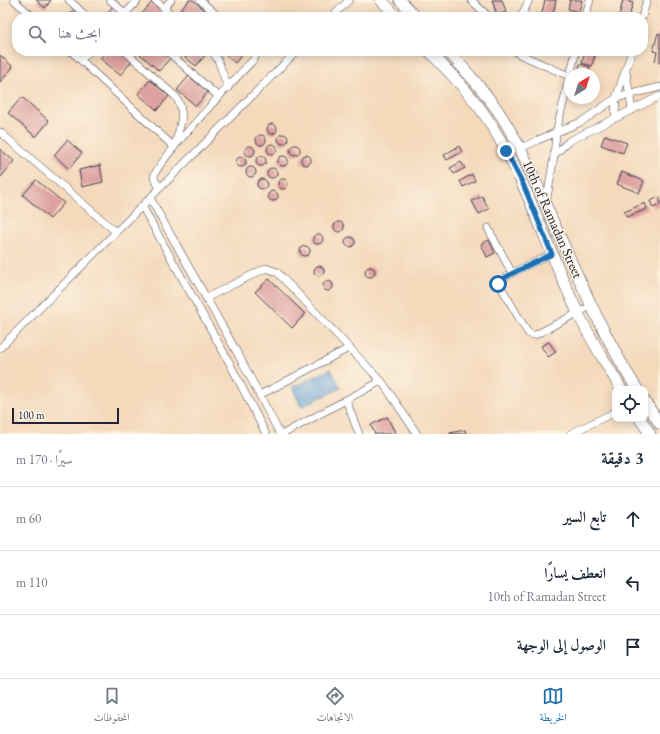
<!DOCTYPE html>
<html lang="ar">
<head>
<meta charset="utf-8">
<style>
  :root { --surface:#fff; --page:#f2f2f3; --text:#1f2937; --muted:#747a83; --line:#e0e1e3; --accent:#1f6fb2 }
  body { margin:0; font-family:"EB Garamond",Amiri,serif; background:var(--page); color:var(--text); direction:rtl }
  .controls { position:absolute; right:12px; bottom:12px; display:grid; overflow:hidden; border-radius:8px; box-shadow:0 2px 10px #0003 }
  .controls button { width:36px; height:36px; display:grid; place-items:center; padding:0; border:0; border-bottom:1px solid var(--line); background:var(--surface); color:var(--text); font:20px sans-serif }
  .compass { position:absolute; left:564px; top:68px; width:36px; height:36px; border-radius:50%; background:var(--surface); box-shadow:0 2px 10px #0003; rotate:38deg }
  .scale { position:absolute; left:12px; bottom:10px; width:107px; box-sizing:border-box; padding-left:4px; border:2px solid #22223b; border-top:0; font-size:11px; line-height:14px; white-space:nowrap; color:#22223b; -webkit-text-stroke:3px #fcf5e5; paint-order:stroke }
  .stop { position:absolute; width:12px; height:12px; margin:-9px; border:3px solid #1f6fb2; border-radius:50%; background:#fff }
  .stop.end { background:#1f6fb2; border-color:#fff; box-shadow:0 1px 4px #0008 }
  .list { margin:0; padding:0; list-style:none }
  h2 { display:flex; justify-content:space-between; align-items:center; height:52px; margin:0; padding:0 16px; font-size:17px }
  h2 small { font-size:13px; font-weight:400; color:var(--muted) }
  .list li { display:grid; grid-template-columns:26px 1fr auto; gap:12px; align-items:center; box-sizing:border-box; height:64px; padding:0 16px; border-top:1px solid var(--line) }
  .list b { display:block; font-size:15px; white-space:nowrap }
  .list p { margin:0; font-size:13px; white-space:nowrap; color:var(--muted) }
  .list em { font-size:13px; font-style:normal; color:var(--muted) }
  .icon { flex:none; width:22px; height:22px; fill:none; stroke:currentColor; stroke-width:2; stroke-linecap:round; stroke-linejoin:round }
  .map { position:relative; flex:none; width:660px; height:434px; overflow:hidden; direction:ltr }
  .search { position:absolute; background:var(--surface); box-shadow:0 2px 10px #0003; left:12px; right:12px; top:12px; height:44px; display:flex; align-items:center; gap:10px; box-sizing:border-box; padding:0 14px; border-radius:16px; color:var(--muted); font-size:15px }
  .sheet { height:244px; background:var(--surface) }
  nav { display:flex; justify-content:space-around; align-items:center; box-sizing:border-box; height:56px; border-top:1px solid var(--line); background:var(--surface); font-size:11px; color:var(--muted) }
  nav a { display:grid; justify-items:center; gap:2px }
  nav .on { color:var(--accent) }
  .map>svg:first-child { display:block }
  .water { fill:#639ed3; stroke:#426087 }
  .building { fill:#dda1a0 }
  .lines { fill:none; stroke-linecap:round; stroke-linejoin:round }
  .minor-casing { stroke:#423d4e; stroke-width:8 }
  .primary-casing { stroke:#423d4e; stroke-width:12 }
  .minor { stroke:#fff; stroke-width:7 }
  .primary { stroke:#fff; stroke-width:11 }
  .route { stroke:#1f6fb2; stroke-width:5 }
  .labels { text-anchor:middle; stroke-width:3; stroke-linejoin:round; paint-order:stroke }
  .street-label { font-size:14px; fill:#22223b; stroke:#fcf5e5 }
</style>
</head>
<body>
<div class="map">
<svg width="660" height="434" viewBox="0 0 660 434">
  <rect width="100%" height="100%" fill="#fcf5e5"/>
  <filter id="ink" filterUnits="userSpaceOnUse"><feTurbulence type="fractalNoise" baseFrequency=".025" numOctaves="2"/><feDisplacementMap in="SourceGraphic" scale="8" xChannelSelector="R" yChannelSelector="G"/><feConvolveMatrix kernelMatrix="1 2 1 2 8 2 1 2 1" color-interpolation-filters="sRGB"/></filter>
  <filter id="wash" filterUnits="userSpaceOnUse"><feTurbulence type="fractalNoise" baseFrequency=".012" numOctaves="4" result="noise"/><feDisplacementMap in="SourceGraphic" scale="16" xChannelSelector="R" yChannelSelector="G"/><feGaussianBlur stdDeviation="0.9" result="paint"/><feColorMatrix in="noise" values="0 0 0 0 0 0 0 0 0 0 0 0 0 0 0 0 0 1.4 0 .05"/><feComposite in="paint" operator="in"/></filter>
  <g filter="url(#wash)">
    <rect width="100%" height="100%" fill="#f4d9bb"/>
    <!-- water -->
    <path class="water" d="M331,369L341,388L301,407L292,387Z"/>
    <g id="blocks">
      <!-- building -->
      <g class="building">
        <path d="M36,0H51L45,8Z"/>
        <path d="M189,0H193L210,15L208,17H184L179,12Z"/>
        <path d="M492,0H502L506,12L497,15Z"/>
        <path d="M545,0H556L552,17H541Z"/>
        <path d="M570,0H582L579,12L568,9Z"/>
        <path d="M623,0H629V2L633,3L629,17H619Z"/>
        <path d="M152,2L169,17L140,16Z"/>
        <path d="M113,6L125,17H104Z"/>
        <path d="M75,9L84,17H68Z"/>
        <path d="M658,33L660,34V63L655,61L657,52L653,51Z"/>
        <path d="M107,51H120L132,61L120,75L100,58Z"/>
        <path d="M143,51H164L171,57L159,71L140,54Z"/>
        <path d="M178,51H206L208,52L196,66Z"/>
        <path d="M222,51H245L235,63Z"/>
        <path d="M585,51H596L592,66L582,63Z"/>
        <path d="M0,55L13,67L0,82Z"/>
        <path d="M580,64L590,67L588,74H577Z"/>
        <path d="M189,76L208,92L196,106L177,90Z"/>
        <path d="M150,80L169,96L157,110L138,94Z"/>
        <path d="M22,97L49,121L36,137L8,113Z"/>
        <circle cx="272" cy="129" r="5"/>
        <circle cx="283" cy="139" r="5"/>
        <path d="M605,135L627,143L623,153L601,145Z"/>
        <circle cx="261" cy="140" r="5"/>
        <path d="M67,140L82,153L69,169L54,155Z"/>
        <circle cx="272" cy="149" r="5"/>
        <circle cx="295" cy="150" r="5"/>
        <path d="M459,146L462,152L447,160L444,155Z"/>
        <circle cx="250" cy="151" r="5"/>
        <path d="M0,149L14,161L1,177H0Z"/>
        <circle cx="306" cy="160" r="5"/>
        <circle cx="261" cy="161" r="5"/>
        <circle cx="283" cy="161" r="5"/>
        <circle cx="241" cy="162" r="5"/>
        <path d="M461,162L465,168L454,174L450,168Z"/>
        <path d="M100,165L103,182L82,187L79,170Z"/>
        <circle cx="251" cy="172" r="5"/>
        <circle cx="272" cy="173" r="5"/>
        <path d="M622,172L644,181L639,193L617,184Z"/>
        <path d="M472,174L475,181L463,187L460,181Z"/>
        <circle cx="262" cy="184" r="5"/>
        <circle cx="283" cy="184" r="5"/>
        <path d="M36,180L64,203L50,219L23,195Z"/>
        <circle cx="273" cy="196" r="5"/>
        <path d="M482,196L489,209L479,214L472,201Z"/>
        <path d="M660,197V205L653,208L650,201Z"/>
        <path d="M645,203L647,209L627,217L624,212Z"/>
        <circle cx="339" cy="227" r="5"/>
        <circle cx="318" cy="239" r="5"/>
        <circle cx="350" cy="242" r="5"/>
        <path d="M489,240L495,253L487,257L481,244Z"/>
        <circle cx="305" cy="251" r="5"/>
        <circle cx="319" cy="271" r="5"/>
        <circle cx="370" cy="272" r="5"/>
        <path d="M269,279L305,314L292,328L255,292Z"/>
        <circle cx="328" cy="286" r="5"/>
        <path d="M549,342L556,352L548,357L541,346Z"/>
        <path d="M387,417L396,434H375L371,425Z"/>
        <path d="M465,430L466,434H450V433Z"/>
      </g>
    </g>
  </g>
  <g filter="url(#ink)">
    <use href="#blocks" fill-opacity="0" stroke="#423d4e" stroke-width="1"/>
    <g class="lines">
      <!-- minor casing -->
      <g class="minor-casing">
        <g id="minor">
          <path d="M14,0L33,17"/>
          <path d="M69,0L87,17"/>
          <path d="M110,0L129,17"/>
          <path d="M155,0L174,17"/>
          <path d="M200,0L219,17"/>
          <path d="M471,0L489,17"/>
          <path d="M164,8L171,0"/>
          <path d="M126,13L138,0"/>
          <path d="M332,17L349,0"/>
          <path d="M521,17L529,0"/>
          <path d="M585,17L590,0"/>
          <path d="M642,17L647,0"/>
          <path d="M71,51L174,147C179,129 187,114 176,97L125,51"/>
          <path d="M167,51L219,97"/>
          <path d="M212,51L218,60L228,88"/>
          <path d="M515,51L519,54L569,76"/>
          <path d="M81,60L90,51"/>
          <path d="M626,72L632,110"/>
          <path d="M615,117L616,98L632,51"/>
          <path d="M0,132L116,232"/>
          <path d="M521,148L538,140L581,122L616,98L660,87"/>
          <path d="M554,155L569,141L660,96"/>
          <path d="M160,187C158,184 154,181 154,177C155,163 239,75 254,59L256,55L255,51"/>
          <path d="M150,198L239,356L280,434"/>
          <path d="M546,204L554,156L556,132L576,51"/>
          <path d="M142,206L229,362L266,434"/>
          <path d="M488,228L512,273"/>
          <path d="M552,254L512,273L498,282L528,333L532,335H535L591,306"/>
          <path d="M206,298L266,268L277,272L383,383L417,434"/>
          <path d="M0,348L297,51"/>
          <path d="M260,395L349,348"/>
          <path d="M346,400L359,434"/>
          <path d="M283,434L381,381"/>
          <path d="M570,434L615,412"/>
        </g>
      </g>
      <!-- primary casing -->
      <g class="primary-casing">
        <g id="primary">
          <path d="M381,0L397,17"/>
          <path d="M400,0L416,17"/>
          <path d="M429,51C450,73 472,95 488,120C527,180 547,249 578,313C590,339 607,364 621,389"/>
          <path d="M448,51C466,71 485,91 500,114C521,146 535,180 550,215C577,274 602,334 637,389"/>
          <path d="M645,402L660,424"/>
          <path d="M640,419L650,434"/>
        </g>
      </g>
      <!-- minor -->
      <use href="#minor" class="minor"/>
      <!-- primary -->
      <use href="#primary" class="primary"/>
    </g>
  </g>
  <g class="lines" filter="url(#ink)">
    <!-- route -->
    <path class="route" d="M498,284C500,277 543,259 552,254L523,184L506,151"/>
  </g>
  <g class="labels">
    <!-- street labels -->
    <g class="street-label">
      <text transform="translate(553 219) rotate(66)" y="5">10th of Ramadan Street</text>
    </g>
  </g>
</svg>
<div class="controls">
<button><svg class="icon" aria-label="locate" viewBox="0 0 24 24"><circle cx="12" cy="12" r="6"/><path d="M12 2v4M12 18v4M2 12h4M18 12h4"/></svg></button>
</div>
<svg class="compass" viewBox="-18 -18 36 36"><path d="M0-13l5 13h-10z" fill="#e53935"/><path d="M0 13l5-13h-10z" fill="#747a83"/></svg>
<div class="scale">100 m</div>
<div class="stop" style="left:498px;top:284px"></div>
<div class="stop end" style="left:506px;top:151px"></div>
<div class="search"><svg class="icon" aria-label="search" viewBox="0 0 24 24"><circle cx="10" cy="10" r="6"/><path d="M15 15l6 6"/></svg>ابحث هنا</div>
</div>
<section class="sheet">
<h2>3 دقيقة<small>سيرًا · 170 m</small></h2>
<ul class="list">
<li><svg class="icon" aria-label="ahead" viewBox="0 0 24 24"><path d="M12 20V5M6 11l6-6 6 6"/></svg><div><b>تابع السير</b></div><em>60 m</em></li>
<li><svg class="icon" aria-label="left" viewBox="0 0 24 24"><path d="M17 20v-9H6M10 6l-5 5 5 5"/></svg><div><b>انعطف يسارًا</b><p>10th of Ramadan Street</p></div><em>110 m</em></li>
<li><svg class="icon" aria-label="arrive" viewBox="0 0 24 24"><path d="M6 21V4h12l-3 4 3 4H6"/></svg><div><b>الوصول إلى الوجهة</b></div></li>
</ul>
</section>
<nav>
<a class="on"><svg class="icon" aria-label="map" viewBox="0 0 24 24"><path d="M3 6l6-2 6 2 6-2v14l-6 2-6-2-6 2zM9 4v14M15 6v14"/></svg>الخريطة</a>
<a><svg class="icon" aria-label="directions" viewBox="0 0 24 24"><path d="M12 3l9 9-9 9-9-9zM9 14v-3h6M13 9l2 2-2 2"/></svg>الاتجاهات</a>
<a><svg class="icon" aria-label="saved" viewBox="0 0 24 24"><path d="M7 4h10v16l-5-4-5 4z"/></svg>المحفوظات</a>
</nav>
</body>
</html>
